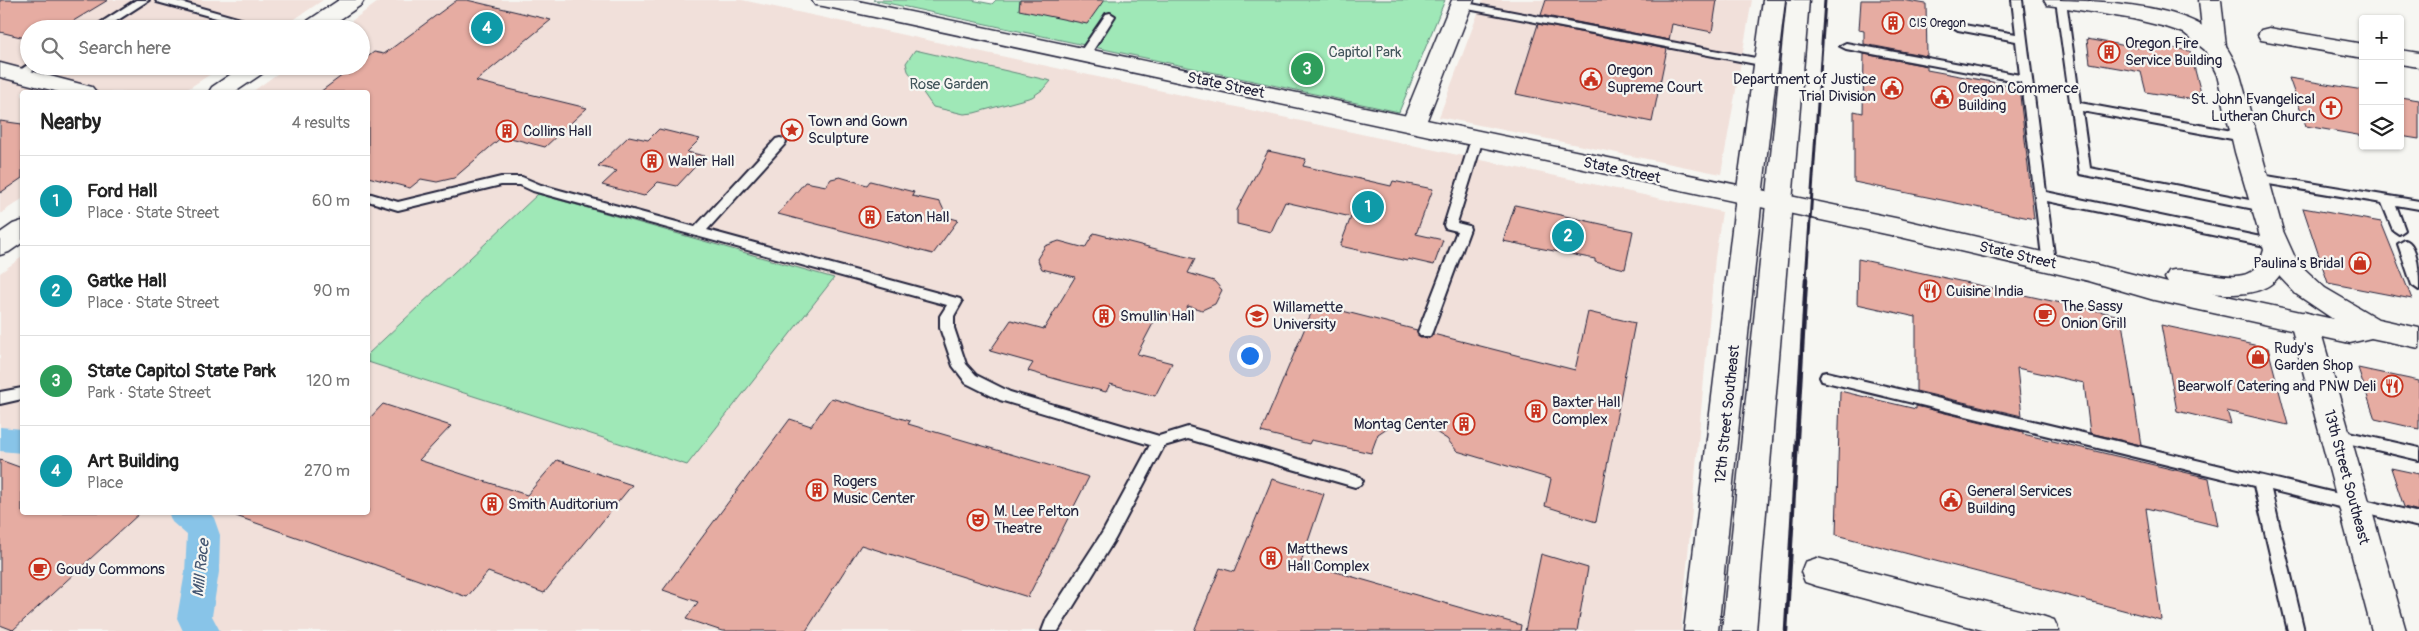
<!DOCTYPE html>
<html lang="en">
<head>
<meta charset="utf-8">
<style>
  :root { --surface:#fff; --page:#f2f2f2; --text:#222; --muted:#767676; --line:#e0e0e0; --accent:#c8321e }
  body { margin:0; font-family:Pangolin,sans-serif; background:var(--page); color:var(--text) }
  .controls { position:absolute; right:15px; top:15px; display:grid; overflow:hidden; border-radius:5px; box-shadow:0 1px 4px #0004 }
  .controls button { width:45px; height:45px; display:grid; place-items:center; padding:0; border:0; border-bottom:1px solid var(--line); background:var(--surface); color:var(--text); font:25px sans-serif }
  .you { position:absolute; left:1249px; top:355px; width:18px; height:18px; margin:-12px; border:4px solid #fff; border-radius:50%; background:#1a73e8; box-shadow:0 0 0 8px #1a73e833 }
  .badge { display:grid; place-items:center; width:32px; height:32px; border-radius:50%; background:var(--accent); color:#fff; font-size:16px; font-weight:700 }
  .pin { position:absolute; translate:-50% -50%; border:2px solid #fff; box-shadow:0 1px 5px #0006 }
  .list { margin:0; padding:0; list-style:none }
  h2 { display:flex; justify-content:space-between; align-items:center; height:65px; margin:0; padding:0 20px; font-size:21px }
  h2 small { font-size:16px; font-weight:400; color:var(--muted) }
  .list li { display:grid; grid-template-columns:32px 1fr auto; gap:15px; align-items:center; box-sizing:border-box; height:90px; padding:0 20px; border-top:1px solid var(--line) }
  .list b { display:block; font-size:19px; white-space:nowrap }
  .list p { margin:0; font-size:16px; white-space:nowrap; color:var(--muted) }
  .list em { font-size:16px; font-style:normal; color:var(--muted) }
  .icon { flex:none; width:28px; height:28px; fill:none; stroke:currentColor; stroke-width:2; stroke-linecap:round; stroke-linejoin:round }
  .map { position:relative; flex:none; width:2419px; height:631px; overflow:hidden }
  .search { position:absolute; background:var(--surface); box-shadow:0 1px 4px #0004; left:20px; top:20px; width:350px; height:55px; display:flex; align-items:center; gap:12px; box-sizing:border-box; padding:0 18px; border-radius:28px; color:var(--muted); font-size:19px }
  .panel { position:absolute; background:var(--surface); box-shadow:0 1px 4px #0004; left:20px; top:90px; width:350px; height:425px; border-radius:5px }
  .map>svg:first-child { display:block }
  .built { fill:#f1e0da }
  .green { fill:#9fe8b7; stroke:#608579 }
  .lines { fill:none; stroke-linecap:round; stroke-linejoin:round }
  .canal { fill:#88c4e8; fill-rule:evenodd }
  .building { fill:#e6aca2; stroke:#22223b }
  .service-casing { stroke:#22223b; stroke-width:4 }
  .minor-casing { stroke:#22223b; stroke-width:3 }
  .tertiary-casing { stroke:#22223b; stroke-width:3 }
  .secondary-casing { stroke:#22223b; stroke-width:3 }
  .primary-casing { stroke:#22223b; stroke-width:3 }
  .service { fill:#f6f6f2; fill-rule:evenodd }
  .minor { fill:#f6f6f2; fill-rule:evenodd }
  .tertiary { fill:#f6f6f2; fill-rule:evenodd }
  .secondary { fill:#f6f6f2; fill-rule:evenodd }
  .primary { fill:#f6f6f2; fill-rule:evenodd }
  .rail-far1 { stroke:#22223b; stroke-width:3 }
  .rail { stroke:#22223b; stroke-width:4.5 }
  .labels { text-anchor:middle; stroke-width:4.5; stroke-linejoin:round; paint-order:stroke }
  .far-poi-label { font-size:12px; fill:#22223b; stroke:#f6f6f2; text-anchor:start }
  .poi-label { font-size:15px; fill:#22223b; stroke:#f6f6f2; text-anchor:start }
  .park-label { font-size:15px; fill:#41545a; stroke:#f6f6f2 }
  .street-label { font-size:15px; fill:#22223b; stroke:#f6f6f2 }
  .water-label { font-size:16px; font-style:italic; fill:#41536f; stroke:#f6f6f2 }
</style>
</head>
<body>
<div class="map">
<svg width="2419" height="631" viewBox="0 0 2419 631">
  <rect width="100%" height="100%" fill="#f6f6f2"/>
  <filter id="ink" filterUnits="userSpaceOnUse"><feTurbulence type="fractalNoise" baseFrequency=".02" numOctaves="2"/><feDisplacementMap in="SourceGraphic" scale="10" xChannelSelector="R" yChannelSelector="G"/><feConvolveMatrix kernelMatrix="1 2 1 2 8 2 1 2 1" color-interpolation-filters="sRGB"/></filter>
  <g filter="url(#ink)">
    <!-- built -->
    <g class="built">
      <path d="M0,0H323L280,29H29V66H223L183,92H22V199L0,214Z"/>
      <path d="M381,0H742L1722,212L1715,258L1681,631H0V273L22,257V512H368V362L687,465L538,194L368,354V92H252L288,66H361V29H340Z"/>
      <path d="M1483,0H1752L1721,174L1439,117Z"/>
    </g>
    <!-- green -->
    <g class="green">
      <path d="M873,0H971L992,4L996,0H1445L1399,112Z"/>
      <path d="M915,50L1051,81L1045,88L1032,97L974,113L964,114L933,107L908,71L906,63Z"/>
      <path d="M538,194L834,278L687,465L368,362V354Z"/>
    </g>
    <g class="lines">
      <!-- canal -->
      <g class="canal">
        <path d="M0,427L22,429V453L0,451Z"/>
        <path d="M168,512H209L214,518L220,535L219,572L212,616L220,631H183L177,618L185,572L187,535L172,522Z"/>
      </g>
    </g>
    <!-- building -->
    <g class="building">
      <path d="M0,0H108L60,29H29V39L0,32Z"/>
      <path d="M457,0H467L551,20L476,81L587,108L545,147L503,136L454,178L437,182L421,179L410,188L368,177V92H320L355,66H361V62L374,52L384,54Z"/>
      <path d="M1020,0H1104L1087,24L1019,10Z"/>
      <path d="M1546,0H1717L1712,32L1672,24L1669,40L1541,15Z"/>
      <path d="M1861,0H1902L1926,4L1927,56L1864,44V31L1859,30Z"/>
      <path d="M1538,24L1667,49L1652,122L1516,94Z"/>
      <path d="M2087,39L2138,48L2137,42L2190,51L2201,93L2197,92L2200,101L2146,92L2141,72L2090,63Z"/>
      <path d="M1864,54L1927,66V70L2019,87L2034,219L1854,182V111L1863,113Z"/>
      <path d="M2289,78L2363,90V136L2306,126Z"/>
      <path d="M2400,97L2419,100V139L2400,136Z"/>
      <path d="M0,121L22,124V178L0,193Z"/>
      <path d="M659,129L700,139L687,152L705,156L677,186L658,182L644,196L602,185L617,171L598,166L629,136L648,140Z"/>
      <path d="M1268,151L1306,159L1303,166L1391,186L1393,181L1433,189L1416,234L1443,240L1434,265L1408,259L1407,261L1340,246L1351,217L1285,202L1271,232L1237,224V210Z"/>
      <path d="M840,177L867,185L870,181L914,192L912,196L940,202L947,217L958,220L933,254L778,214L805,182L826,186L831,179Z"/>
      <path d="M1515,205L1633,231L1625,269L1595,262V259L1503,241Z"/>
      <path d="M2303,208L2381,222L2412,299L2328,283Z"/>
      <path d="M1094,233L1195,259L1188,273L1214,281L1222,290L1215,304L1202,310L1188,306L1182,318L1159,312L1137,354L1172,363L1155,396L1110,384L1106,392L1063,381L1028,371L1033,363L990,351L1011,320L1044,329L1075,277L1042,269L1037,259L1045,246L1059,241L1085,248Z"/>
      <path d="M1858,259L2121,316L2141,445L2090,433L2084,383L2017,368L2022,416L1916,391V317L1857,304Z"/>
      <path d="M1315,304L1417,330L1420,338H1430L1433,334L1575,370L1588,312L1635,323L1596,522L1545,506L1551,479L1457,451L1447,439L1423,424L1409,421L1393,424L1378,434L1371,453L1311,440L1309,444L1261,432Z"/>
      <path d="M2161,325L2268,348L2288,425L2227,411L2231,424L2177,411Z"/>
      <path d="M2358,368L2419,381V429L2375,419Z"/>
      <path d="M1840,391L1916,409V406L2023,432V434L2209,478L2218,526L2146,508L2161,620L1836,535Z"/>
      <path d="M831,398L910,421L908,424L1089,477L1028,597L861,545L806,631H722L686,619L698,602L663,590L790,419L811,426Z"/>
      <path d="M383,404L451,426L419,460L527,495L557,460L632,485L544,593L488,572L467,597L236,516L237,512H368V420Z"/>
      <path d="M0,460L22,468V512H141L13,630L0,625Z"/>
      <path d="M2391,468L2419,474V511L2404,507Z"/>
      <path d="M1272,479L1324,494L1301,562L1521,625L1520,631H1194L1220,568L1234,572Z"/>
      <path d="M1541,554L1588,568L1577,631H1525Z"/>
    </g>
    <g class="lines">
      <!-- service casing -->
      <g class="service-casing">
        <g id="service">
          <path d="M136,0H149L104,29H91Z"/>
          <path d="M156,0H173L276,29H257L157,2Z"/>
          <path d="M2012,0H2022L2046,192L2275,240L2282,244L2280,247L2275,248L2047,201L2055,262L2053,265H2043L2021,82L1846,49L1840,46L1846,43L2020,75L2016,41L1958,30L1953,27L1958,24L2016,34Z"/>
          <path d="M2056,0L2066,1L2080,103L2243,133L2249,137L2243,141L2082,111L2090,168L2264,203L2268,204L2270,207L2268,210L2264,211L2080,174Z"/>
          <path d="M1461,2L1766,60L1772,63L1766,66L1457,7V3Z"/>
          <path d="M1110,13L1115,16L1090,55L1084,58L1080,57L1078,55L1106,14Z"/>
          <path d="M29,64V66H39L24,77H16V73Z"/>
          <path d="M216,66H235L253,73L247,76Z"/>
          <path d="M1477,135L1483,139L1457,223L1469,226L1470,229L1432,332L1430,336H1420L1418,332L1457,231L1445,228L1444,225L1471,139Z"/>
          <path d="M780,138L784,139L786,142L784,145L707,230L960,299L962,302L954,316V328L966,364L976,375L1010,392L1159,436L1188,427L1360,477L1363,481L1360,485L1355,487L1188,439L1164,446L1115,539L1058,631H1042L1047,618L1104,530L1150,445L1000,400L966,383L953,366L940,328V316L947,305L533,191L520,185H501L398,210L368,201V193L398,202L501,177H522L541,185L695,227L776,139Z"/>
          <path d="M2255,174L2419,201V209L2396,205L2405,230L2399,234L2393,230L2382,203L2251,181L2249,178L2251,175Z"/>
          <path d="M2405,240C2419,244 2419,277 2419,290L2412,285L2398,244Z"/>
          <path d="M1827,372L2419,513V527L2271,490L2304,631H2288L2254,486L1822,381L1820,377L1822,373Z"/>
          <path d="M22,388V399L0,404V392Z"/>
          <path d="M2335,429L2419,448V460L2330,439L2328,435L2330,431Z"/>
        </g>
      </g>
      <!-- minor casing -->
      <g class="minor-casing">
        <g id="minor">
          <path d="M1452,0H1474L1425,125L1421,130L1413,132L1405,130L1401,125Z"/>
          <path d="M2199,0H2221L2226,47L2223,52L2215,54L2207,52L2204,47Z"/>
          <path d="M2269,28L2363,44V58L2261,40L2258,35L2261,30Z"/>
          <path d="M2400,50L2419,53V67L2400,64Z"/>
          <path d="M2304,312L2314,315L2318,322L2406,631H2372L2290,322L2294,315Z"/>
          <path d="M1817,558L2042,616L2054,620L2059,631H1986L1817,586L1805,582L1801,572L1805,562Z"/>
        </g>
      </g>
      <!-- tertiary casing -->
      <g class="tertiary-casing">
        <g id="tertiary">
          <path d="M339,0H364L361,5L326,29H300L303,24Z"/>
          <path d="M0,63L92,87L96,92H59L0,77Z"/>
          <path d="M243,66H269L266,71L235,92H209L212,87Z"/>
          <path d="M22,221V243L9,252L0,255V233L13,224Z"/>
        </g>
      </g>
      <!-- secondary casing -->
      <g class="secondary-casing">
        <path id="secondary" d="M812,0H853L1900,219L2089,263L2168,283L2165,278L2169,271C2193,264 2236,288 2256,268C2260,264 2262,256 2264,250L2235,152L2217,75L2205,50L2184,33L2166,27L2133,19L2055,6L2047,5L2044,0C2091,0 2176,3 2213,33C2226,43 2234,59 2240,75L2283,231L2297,262L2325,288L2378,319L2419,328V348L2371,338L2350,343L2154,300L2089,281L1900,237L823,6L815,5ZM2279,276L2296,294L2333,319L2212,293C2233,295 2265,296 2279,276Z"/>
      </g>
      <!-- primary casing -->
      <g class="primary-casing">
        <g id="primary">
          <path d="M1763,0H1785L1762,196L1718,631H1684L1736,196Z"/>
          <path d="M1787,0H1809L1756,631H1722Z"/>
        </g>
      </g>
      <!-- service -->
      <use href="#service" class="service"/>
      <!-- minor -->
      <use href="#minor" class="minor"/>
      <!-- tertiary -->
      <use href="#tertiary" class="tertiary"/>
      <!-- secondary -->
      <use href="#secondary" class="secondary"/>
      <!-- primary -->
      <use href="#primary" class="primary"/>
      <!-- rail-far1 -->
      <path class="rail-far1" d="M1806,280L1825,0"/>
      <!-- rail -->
      <path class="rail" d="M1786,631L1806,279"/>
    </g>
  </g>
  <!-- icons -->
  <defs>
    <g id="building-ring" transform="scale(1.125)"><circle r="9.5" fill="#f6f6f2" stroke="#c8321e" stroke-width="1.5"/><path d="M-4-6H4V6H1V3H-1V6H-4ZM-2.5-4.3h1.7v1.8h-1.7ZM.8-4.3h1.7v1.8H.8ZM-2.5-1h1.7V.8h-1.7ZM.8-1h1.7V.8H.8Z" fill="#c8321e"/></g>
    <g id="civic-ring" transform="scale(1.125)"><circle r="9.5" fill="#f6f6f2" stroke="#c8321e" stroke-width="1.5"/><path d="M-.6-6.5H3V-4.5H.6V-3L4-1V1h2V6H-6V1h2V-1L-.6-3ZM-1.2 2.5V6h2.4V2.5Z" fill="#c8321e"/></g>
    <g id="church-ring" transform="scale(1.125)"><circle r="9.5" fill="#f6f6f2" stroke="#c8321e" stroke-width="1.5"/><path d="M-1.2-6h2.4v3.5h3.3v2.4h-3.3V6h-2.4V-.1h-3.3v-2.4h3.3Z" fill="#c8321e"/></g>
    <g id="sight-ring" transform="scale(1.125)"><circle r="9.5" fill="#f6f6f2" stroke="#c8321e" stroke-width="1.5"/><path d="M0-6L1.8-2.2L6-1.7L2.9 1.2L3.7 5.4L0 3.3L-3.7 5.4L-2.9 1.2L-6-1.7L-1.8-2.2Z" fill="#c8321e"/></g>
    <g id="shop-ring" transform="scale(1.125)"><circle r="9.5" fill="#f6f6f2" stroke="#c8321e" stroke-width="1.5"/><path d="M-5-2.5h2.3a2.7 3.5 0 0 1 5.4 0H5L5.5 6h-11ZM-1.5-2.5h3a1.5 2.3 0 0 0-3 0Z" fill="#c8321e"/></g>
    <g id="restaurant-ring" transform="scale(1.125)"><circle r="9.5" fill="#f6f6f2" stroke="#c8321e" stroke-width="1.5"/><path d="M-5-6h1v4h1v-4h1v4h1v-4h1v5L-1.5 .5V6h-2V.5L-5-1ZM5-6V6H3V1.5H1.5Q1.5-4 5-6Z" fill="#c8321e"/></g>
    <g id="cafe-ring" transform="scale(1.125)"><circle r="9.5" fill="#f6f6f2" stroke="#c8321e" stroke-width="1.5"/><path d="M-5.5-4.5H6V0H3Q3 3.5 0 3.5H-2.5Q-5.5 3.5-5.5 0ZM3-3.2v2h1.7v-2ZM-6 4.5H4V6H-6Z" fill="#c8321e"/></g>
    <g id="university-ring" transform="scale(1.125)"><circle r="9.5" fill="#f6f6f2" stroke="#c8321e" stroke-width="1.5"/><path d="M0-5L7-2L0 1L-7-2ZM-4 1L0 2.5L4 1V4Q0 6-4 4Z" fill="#c8321e"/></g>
    <g id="theatre-ring" transform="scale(1.125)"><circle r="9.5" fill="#f6f6f2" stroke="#c8321e" stroke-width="1.5"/><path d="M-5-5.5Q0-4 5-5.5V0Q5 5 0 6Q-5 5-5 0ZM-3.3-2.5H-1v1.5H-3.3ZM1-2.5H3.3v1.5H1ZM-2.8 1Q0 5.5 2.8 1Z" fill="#c8321e"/></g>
  </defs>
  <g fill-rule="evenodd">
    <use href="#building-ring" x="1893" y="23"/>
    <use href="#building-ring" x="2109" y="52"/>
    <use href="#civic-ring" x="1591" y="79"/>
    <use href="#civic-ring" x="1892" y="88"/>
    <use href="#civic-ring" x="1942" y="97"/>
    <use href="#church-ring" x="2331" y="108"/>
    <use href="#sight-ring" x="792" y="130"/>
    <use href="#building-ring" x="507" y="131"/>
    <use href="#building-ring" x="652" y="161"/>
    <use href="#building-ring" x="870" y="217"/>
    <use href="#shop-ring" x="2360" y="263"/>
    <use href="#restaurant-ring" x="1930" y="291"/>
    <use href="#cafe-ring" x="2045" y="315"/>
    <use href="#building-ring" x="1104" y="316"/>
    <use href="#university-ring" x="1257" y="316"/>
    <use href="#shop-ring" x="2258" y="357"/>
    <use href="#restaurant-ring" x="2392" y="386"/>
    <use href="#building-ring" x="1536" y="411"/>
    <use href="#building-ring" x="1464" y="424"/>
    <use href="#building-ring" x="817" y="490"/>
    <use href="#civic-ring" x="1951" y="500"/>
    <use href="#building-ring" x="492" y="504"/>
    <use href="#theatre-ring" x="978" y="520"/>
    <use href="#building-ring" x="1271" y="558"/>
    <use href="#cafe-ring" x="40" y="569"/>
  </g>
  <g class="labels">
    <!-- far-poi labels -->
    <g class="far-poi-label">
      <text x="1909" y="27">CIS Oregon</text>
    </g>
    <!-- poi labels -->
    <g class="poi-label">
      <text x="2125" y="48">Oregon Fire<tspan x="2125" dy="17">Service Building</tspan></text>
      <text x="1607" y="75">Oregon<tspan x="1607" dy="17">Supreme Court</tspan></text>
      <text x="1876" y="84" text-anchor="end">Department of Justice<tspan x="1876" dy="17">Trial Division</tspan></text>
      <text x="1958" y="93">Oregon Commerce<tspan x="1958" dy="17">Building</tspan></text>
      <text x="2315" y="104" text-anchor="end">St. John Evangelical<tspan x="2315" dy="17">Lutheran Church</tspan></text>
      <text x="808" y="126">Town and Gown<tspan x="808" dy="17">Sculpture</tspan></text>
      <text x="523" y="136">Collins Hall</text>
      <text x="668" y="166">Waller Hall</text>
      <text x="886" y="222">Eaton Hall</text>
      <text x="2344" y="268" text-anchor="end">Paulina's Bridal</text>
      <text x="1946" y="296">Cuisine India</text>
      <text x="2061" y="311">The Sassy<tspan x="2061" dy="17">Onion Grill</tspan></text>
      <text x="1273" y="312">Willamette<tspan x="1273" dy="17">University</tspan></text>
      <text x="1120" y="321">Smullin Hall</text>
      <text x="2274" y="353">Rudy's<tspan x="2274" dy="17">Garden Shop</tspan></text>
      <text x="2376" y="391" text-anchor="end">Bearwolf Catering and PNW Deli</text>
      <text x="1552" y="407">Baxter Hall<tspan x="1552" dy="17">Complex</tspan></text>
      <text x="1448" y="429" text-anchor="end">Montag Center</text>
      <text x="833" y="486">Rogers<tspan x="833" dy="17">Music Center</tspan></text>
      <text x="1967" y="496">General Services<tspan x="1967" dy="17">Building</tspan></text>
      <text x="508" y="509">Smith Auditorium</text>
      <text x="994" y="516">M. Lee Pelton<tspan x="994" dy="17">Theatre</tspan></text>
      <text x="1287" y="554">Matthews<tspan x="1287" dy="17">Hall Complex</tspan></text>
      <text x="56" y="574">Goudy Commons</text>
    </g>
    <!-- park labels -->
    <g class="park-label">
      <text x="1365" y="57">Capitol Park</text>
      <text x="949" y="89">Rose Garden</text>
    </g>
    <!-- street labels -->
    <g class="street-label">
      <text transform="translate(1226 85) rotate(12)" y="5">State Street</text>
      <text transform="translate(1622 170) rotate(12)" y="5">State Street</text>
      <text transform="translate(2018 255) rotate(13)" y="5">State Street</text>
      <text transform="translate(1727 414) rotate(-84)" y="5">12th Street Southeast</text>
      <text transform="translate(2347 477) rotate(75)" y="5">13th Street Southeast</text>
    </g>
    <!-- water labels -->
    <g class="water-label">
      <text transform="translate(200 568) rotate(-84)" y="6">Mill Race</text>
    </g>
  </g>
</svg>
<div class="controls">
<button>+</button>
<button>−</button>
<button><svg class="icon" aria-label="layers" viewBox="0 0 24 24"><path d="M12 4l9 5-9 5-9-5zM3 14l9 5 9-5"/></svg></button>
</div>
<div class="you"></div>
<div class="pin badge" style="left:1368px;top:207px;background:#0f9aa8">1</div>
<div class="pin badge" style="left:1568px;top:236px;background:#0f9aa8">2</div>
<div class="pin badge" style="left:1307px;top:69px;background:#2e9e5b">3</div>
<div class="pin badge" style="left:487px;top:28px;background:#0f9aa8">4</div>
<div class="search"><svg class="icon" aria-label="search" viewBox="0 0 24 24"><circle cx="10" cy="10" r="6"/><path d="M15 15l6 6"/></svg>Search here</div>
<section class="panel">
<h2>Nearby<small>4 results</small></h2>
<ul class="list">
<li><span class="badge" style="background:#0f9aa8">1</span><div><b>Ford Hall</b><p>Place · State Street</p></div><em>60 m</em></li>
<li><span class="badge" style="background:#0f9aa8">2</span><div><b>Gatke Hall</b><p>Place · State Street</p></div><em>90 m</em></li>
<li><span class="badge" style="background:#2e9e5b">3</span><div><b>State Capitol State Park</b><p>Park · State Street</p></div><em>120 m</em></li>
<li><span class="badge" style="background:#0f9aa8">4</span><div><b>Art Building</b><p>Place</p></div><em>270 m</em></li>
</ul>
</section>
</div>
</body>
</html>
